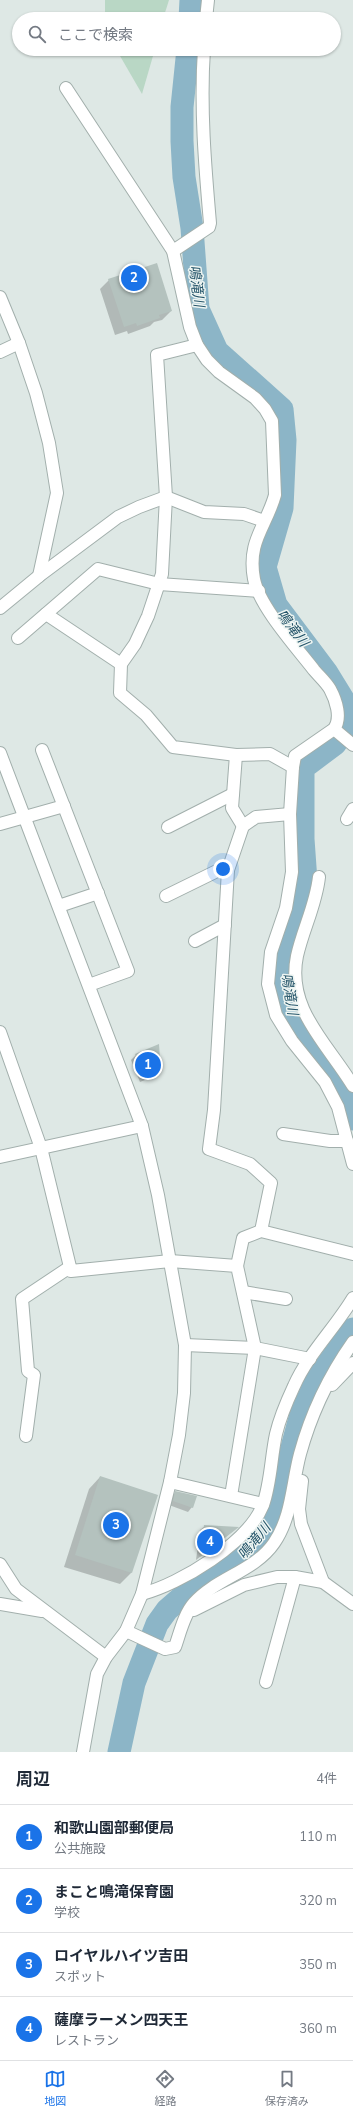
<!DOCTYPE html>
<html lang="ja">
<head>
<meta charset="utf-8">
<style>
  :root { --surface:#fff; --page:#f6f6f7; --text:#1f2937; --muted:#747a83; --line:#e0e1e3; --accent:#1a73e8 }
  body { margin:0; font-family:"Nunito Sans","Noto Sans JP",sans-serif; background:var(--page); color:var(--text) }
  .you { position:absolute; left:223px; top:869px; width:14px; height:14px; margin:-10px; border:3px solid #fff; border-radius:50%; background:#1a73e8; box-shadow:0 0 0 6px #1a73e833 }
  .badge { display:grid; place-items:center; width:26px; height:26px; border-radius:50%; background:var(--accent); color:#fff; font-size:13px; font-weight:700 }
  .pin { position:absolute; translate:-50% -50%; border:2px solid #fff; box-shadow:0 1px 4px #0006 }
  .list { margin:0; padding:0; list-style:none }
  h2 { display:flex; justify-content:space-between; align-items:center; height:52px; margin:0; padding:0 16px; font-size:17px }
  h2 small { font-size:13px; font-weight:400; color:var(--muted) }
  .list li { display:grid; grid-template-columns:26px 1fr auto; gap:12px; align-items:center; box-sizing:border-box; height:64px; padding:0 16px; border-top:1px solid var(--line) }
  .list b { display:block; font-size:15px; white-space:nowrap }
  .list p { margin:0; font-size:13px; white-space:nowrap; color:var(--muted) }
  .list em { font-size:13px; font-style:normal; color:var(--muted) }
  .icon { flex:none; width:22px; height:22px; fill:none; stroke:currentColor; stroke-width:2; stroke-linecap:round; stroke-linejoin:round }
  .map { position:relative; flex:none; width:353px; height:1752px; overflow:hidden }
  .search { position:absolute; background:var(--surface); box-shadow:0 1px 3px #0004; left:12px; right:12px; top:12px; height:44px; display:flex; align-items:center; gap:10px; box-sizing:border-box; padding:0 14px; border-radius:22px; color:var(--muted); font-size:15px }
  .sheet { height:308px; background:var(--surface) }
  nav { display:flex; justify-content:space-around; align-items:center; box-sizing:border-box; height:56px; border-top:1px solid var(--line); background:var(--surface); font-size:11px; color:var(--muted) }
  nav a { display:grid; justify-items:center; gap:2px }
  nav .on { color:var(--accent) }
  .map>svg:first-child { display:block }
  .green { fill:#b9d7c5 }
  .shadow { fill:#0003 }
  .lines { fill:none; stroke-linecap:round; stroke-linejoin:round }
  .river { stroke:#8cb5c7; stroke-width:23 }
  .building { fill:#b4c2be }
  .minor-casing { stroke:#a2afac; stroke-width:14 }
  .minor { stroke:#fff; stroke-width:12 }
  .labels { text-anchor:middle; stroke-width:3; stroke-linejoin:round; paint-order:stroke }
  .water-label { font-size:14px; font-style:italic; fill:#245469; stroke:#eef5f2 }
</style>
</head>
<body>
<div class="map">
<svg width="353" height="1752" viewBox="0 0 353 1752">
  <rect width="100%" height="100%" fill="#dee8e5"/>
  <!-- green -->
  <g class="green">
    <path d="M105,0H169L163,19H105Z"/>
    <path d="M116,49H155L142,94Z"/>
  </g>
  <!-- shadow -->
  <g class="shadow">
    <path d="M109,280L171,311L162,320L154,322L150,326L128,334L127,331L115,335L100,289Z"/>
    <path d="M136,1055L160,1072L155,1076L140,1082L131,1060Z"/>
    <path d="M100,1477L156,1495L131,1573L120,1584L64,1567L89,1489Z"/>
    <path d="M176,1492L192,1507L188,1512L169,1505L171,1497Z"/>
    <path d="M205,1526L233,1531L196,1560L200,1530Z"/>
  </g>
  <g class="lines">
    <!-- river -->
    <g class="river">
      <path d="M190,19L191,0"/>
      <path d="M188,49L182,107V141L184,177L192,228L198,309L217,351L282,409L285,440L282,508L265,567L276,605L327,673L343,699L350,723L335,744L303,768V839L306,881L285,970L287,993L293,1019L344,1092L353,1119"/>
      <path d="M119,1752L134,1683L157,1624L167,1610L182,1597L243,1558L261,1537L273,1518L301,1414L317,1379L353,1329"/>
    </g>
  </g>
  <!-- building -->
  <g class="building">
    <path d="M157,263L172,311L159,315L160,318L137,326L136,323L124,327L108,279Z"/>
    <path d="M159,1044L161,1072L145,1078L135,1054Z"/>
    <path d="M100,1476L158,1495L132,1573L75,1555Z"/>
    <path d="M175,1491L197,1496L193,1508L173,1501Z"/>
    <path d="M204,1525L239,1527L200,1557Z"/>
  </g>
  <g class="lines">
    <!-- minor casing -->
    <g class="minor-casing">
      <g id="minor">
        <path d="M206,19L208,0"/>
        <path d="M66,88L173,251L190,327L197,345L207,360L219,372L255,398L265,409L272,421L275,495C266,527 247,541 254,579C259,606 297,648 314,670C319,676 326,682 330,689C336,700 342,718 334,729L295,756L293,767L290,814L292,872L286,908L271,952L268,984L276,1015L292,1041L325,1082L338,1107L353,1164"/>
        <path d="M173,251L209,227L210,223C205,166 200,107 204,49"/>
        <path d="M0,297L19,343L36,393L49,443L57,493L39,576"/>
        <path d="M197,345L157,355L166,497L162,574L148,616L135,644L121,664L120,693L146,715L173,747L236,755L270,754L293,767"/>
        <path d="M0,352L19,343"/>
        <path d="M0,608L39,576L118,517L139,507L166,497L204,512L244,514L264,521"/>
        <path d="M46,614L121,664"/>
        <path d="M18,638L98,569L159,584L259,591"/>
        <path d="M334,729L353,745"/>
        <path d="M42,750L128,971L89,985"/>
        <path d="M0,753L142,1126L158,1195L185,1345L184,1393L179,1435L170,1482L142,1594L126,1631L106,1657L97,1674L83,1752"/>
        <path d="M236,755L232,808L243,826"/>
        <path d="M347,819L353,809"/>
        <path d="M0,824L64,806"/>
        <path d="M168,827L233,794"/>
        <path d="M319,877C316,905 303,929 297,956C286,1009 328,1044 353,1086"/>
        <path d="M166,896L221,869L228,870"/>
        <path d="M59,906L98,893"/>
        <path d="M195,941L225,925"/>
        <path d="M0,1032L41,1148L71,1271L170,1261L237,1266L255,1348L231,1496"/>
        <path d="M283,1134L330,1141H347"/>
        <path d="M0,1157L142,1126"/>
        <path d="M261,1231L271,1183L250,1164L209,1149L214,1110L228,870L243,826L256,817L290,814"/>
        <path d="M237,1266L243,1238L261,1231L353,1254"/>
        <path d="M243,1292L286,1299"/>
        <path d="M185,1345L255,1348L310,1359"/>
        <path d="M332,1385L353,1363"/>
        <path d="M26,1436L34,1375L28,1371L22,1299L70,1267"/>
        <path d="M302,1481L299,1509L301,1524L323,1582"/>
        <path d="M170,1482L263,1504"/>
        <path d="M0,1564L16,1589L106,1657"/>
        <path d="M142,1594C180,1584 248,1543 263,1505C271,1482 271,1457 276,1434C280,1417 287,1401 294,1386C308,1354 335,1328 353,1298"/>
        <path d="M0,1604L42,1611"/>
        <path d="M194,1610L244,1585L277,1577H295L323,1582L353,1604"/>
        <path d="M126,1631L165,1649L175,1647C180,1633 184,1614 194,1603C216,1578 255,1571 274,1543C292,1517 292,1484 300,1454C311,1414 329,1376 353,1342"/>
        <path d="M266,1682L295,1577"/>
      </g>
    </g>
    <!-- minor -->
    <use href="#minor" class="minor"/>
  </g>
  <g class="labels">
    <!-- water labels -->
    <g class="water-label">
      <text transform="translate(197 286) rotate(83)" y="5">鳴滝川</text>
      <text transform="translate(293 628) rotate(53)" y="5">鳴滝川</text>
      <text transform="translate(290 994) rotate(81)" y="5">鳴滝川</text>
      <text transform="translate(254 1541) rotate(-50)" y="5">鳴滝川</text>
    </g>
  </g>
</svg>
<div class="you"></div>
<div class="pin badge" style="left:148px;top:1065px">1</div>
<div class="pin badge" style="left:134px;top:278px">2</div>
<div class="pin badge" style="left:116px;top:1525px">3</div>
<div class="pin badge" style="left:210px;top:1542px">4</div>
<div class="search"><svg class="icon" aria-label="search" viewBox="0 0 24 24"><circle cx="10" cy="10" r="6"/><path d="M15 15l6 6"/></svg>ここで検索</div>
</div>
<section class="sheet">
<h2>周辺<small>4件</small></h2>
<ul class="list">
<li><span class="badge">1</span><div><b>和歌山園部郵便局</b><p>公共施設</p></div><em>110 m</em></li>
<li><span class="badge">2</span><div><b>まこと鳴滝保育園</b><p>学校</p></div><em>320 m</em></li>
<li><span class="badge">3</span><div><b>ロイヤルハイツ吉田</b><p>スポット</p></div><em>350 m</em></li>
<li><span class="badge">4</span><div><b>薩摩ラーメン四天王</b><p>レストラン</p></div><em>360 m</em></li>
</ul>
</section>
<nav>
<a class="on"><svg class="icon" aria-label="map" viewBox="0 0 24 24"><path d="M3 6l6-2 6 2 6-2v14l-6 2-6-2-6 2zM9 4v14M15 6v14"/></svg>地図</a>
<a><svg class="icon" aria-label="directions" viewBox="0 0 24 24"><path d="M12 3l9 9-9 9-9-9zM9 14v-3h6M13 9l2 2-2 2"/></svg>経路</a>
<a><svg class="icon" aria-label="saved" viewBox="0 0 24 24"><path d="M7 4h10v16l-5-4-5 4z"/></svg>保存済み</a>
</nav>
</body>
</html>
